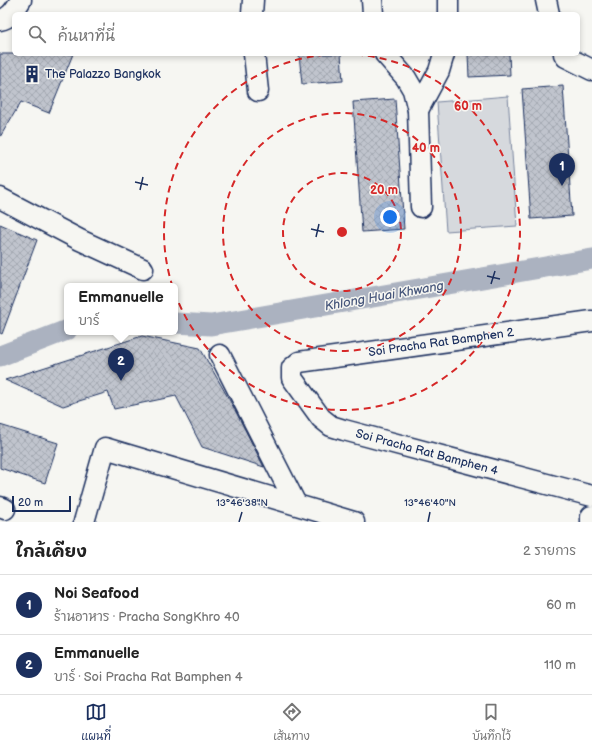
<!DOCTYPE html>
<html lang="th">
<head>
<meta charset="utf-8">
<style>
  :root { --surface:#fff; --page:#f2f2f2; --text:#222; --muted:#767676; --line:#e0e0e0; --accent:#1b2f5e }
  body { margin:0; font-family:"Balsamiq Sans","Playpen Sans Thai",sans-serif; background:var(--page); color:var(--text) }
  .scale { position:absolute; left:12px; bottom:10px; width:59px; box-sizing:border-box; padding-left:4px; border:2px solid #1b2f5e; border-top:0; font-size:11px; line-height:14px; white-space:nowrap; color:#1b2f5e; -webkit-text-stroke:3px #f6f6f2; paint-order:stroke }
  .you { position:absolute; left:390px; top:217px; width:14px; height:14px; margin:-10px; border:3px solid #fff; border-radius:50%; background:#1a73e8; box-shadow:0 0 0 6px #1a73e833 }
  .badge { display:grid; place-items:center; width:26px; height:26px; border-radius:50%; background:var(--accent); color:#fff; font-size:13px; font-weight:700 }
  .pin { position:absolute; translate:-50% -33px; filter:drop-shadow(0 1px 2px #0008) }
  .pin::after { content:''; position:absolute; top:21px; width:14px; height:12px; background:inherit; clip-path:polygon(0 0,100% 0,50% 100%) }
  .popup { position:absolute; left:64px; top:283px; width:114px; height:52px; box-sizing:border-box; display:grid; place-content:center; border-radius:6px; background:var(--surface); filter:drop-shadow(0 1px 3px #0005); font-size:13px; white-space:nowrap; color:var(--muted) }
  .popup b { font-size:15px; color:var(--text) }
  .popup::after { content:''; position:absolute; left:50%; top:100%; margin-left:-8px; border:8px solid transparent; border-top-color:var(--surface) }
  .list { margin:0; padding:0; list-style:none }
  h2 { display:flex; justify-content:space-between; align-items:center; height:52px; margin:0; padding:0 16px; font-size:17px }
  h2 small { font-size:13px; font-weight:400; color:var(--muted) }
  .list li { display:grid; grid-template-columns:26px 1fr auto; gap:12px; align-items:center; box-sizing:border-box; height:60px; padding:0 16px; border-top:1px solid var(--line) }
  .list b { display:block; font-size:15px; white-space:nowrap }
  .list p { margin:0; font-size:13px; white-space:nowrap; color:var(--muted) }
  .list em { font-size:13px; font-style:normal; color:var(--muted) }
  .icon { flex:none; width:22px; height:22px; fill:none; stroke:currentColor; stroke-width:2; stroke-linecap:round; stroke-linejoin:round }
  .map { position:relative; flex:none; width:592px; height:522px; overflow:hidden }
  .search { position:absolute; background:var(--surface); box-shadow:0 2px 6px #0003; left:12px; right:12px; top:12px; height:44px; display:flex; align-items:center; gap:10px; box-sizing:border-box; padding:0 14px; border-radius:6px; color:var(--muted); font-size:15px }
  .sheet { height:172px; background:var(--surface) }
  nav { display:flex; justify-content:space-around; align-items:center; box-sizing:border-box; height:56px; border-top:1px solid var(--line); background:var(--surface); font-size:11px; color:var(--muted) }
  nav a { display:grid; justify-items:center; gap:2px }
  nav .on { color:var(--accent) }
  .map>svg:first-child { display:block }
  .green { fill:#d6d9dd; stroke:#78849e }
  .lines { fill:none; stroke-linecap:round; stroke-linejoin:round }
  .canal { stroke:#abb2c0; stroke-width:21 }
  .building { fill:url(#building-cross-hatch); stroke:#1b2f5e }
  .minor-casing { stroke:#1b2f5e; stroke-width:23 }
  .major-casing { stroke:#1b2f5e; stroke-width:25 }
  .minor { stroke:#f6f6f2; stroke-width:20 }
  .major { stroke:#f6f6f2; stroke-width:22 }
  .ticks { fill:none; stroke:#1b2f5e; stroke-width:1.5 }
  .ring { fill:none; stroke:#d62828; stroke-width:2; stroke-dasharray:7 5 }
  .labels { text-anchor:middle; stroke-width:3; stroke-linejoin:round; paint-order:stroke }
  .poi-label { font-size:12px; fill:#1b2f5e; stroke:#f6f6f2; text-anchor:start }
  .street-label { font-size:12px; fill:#1b2f5e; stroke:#f6f6f2 }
  .water-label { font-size:13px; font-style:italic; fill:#46567b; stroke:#f6f6f2 }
  .ticks-label { font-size:10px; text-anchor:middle; fill:#1b2f5e; stroke:#f6f6f2; stroke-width:3; stroke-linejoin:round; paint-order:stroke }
  .centre { fill:#d62828; stroke:#f6f6f2; stroke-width:2 }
  .ring-label { font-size:12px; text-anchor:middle; font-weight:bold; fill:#d62828; stroke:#f6f6f2; stroke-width:3; stroke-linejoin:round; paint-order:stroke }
</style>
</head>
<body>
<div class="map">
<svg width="592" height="522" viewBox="0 0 592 522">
  <defs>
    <pattern id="building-cross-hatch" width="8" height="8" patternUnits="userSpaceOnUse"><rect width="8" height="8" fill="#c0c4cd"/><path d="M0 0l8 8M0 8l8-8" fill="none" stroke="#a4a9b2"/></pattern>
  </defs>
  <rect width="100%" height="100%" fill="#f6f6f2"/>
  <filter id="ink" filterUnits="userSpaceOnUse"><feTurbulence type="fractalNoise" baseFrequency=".025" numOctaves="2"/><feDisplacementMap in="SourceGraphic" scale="8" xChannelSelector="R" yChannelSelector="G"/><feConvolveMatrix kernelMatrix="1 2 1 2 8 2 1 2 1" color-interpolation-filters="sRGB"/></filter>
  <g filter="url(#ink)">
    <!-- green -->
    <path class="green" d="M508,96L517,226L446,231L437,102Z"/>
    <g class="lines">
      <!-- canal -->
      <g class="canal">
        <path d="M175,323L211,325L592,259"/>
        <path d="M0,356L67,330"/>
      </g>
    </g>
    <!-- building -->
    <g class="building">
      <path d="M0,54H73L49,113L21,102L0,137Z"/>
      <path d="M299,54H341L343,81L302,84Z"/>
      <path d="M468,54H509L510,75L469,77Z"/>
      <path d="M563,86L572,216L531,219L522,89Z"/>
      <path d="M395,99L404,229L362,232L353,102Z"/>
      <path d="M0,224L37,240L2,334L0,333Z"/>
      <path d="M142,336L200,348L234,408L264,467L202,447L176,396L114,409L108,392L63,406L5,380Z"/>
      <path d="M0,425L58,443L45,483L0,468Z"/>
    </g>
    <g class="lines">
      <!-- minor casing -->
      <g class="minor-casing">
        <g id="minor">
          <path d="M372,0L373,14"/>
          <path d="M546,0L549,14"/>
          <path d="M252,14L253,0"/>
          <path d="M448,14V0"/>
          <path d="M0,20C11,18 15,9 21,0"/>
          <path d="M254,54L258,91"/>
          <path d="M385,54L406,78L413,90L418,110L421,207"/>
          <path d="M564,54L566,57L592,70"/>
          <path d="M418,110L439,71L444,54"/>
          <path d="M0,198L80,240L143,269"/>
          <path d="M592,321L299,362L292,368V378L321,418L331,426L344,430L592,496"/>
          <path d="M220,355L296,504"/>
          <path d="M0,507L5,509"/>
          <path d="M84,522L105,448L354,522"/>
        </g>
      </g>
      <!-- major casing -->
      <g class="major-casing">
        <path id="major" d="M592,522V517"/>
      </g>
      <!-- minor -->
      <use href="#minor" class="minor"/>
      <!-- major -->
      <use href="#major" class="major"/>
    </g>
  </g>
  <!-- ticks -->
  <path class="ticks" d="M135,182L148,185M140,190L143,177M311,229L324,232M316,237L319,224M487,276L500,279M491,284L495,271M239,522L242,512M428,522L430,512"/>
  <!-- distance rings -->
  <g class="ring">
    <circle cx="342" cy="232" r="59"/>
    <circle cx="342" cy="232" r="119"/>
    <path d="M344 54A178 178 0 1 1 340 54"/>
  </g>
  <!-- icons -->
  <defs>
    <g id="building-bare" transform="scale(1.38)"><path d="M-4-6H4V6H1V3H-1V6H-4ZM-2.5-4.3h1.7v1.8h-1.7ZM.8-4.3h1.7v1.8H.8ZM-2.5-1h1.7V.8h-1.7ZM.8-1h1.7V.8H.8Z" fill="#1b2f5e" stroke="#f6f6f2" stroke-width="2.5" paint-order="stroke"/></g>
  </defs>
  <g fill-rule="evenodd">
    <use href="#building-bare" x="32" y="74"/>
  </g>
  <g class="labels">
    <!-- poi labels -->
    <g class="poi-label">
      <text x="45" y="78">The Palazzo Bangkok</text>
    </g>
    <!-- street labels -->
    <g class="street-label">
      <text transform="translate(441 342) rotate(-8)" y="4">Soi Pracha Rat Bamphen 2</text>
      <text transform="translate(427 452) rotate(15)" y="4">Soi Pracha Rat Bamphen 4</text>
    </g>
    <!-- water labels -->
    <g class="water-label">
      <text transform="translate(384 295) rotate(-10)" y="5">Khlong Huai Khwang</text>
    </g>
  </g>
  <g class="ticks-label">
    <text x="242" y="506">13°46'38"N</text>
    <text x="430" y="506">13°46'40"N</text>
  </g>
  <circle cx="342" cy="232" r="6" class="centre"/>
  <g class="ring-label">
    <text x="468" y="110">60 m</text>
    <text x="426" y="152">40 m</text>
    <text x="384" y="194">20 m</text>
  </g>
</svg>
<div class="scale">20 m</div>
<div class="you"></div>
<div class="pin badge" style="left:562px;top:186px">1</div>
<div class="pin badge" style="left:121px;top:381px">2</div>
<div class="popup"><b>Emmanuelle</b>บาร์</div>
<div class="search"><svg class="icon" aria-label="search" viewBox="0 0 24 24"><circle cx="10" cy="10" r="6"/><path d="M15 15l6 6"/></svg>ค้นหาที่นี่</div>
</div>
<section class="sheet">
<h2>ใกล้เคียง<small>2 รายการ</small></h2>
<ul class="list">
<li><span class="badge">1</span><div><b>Noi Seafood</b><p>ร้านอาหาร · Pracha SongKhro 40</p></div><em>60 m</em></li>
<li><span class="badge">2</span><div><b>Emmanuelle</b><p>บาร์ · Soi Pracha Rat Bamphen 4</p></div><em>110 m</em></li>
</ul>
</section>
<nav>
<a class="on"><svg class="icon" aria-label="map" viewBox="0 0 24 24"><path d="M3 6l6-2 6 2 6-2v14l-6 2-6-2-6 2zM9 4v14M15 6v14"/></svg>แผนที่</a>
<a><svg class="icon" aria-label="directions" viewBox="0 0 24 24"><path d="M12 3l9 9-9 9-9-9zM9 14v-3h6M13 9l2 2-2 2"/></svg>เส้นทาง</a>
<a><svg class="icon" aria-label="saved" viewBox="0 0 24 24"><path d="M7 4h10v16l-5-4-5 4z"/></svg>บันทึกไว้</a>
</nav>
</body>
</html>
